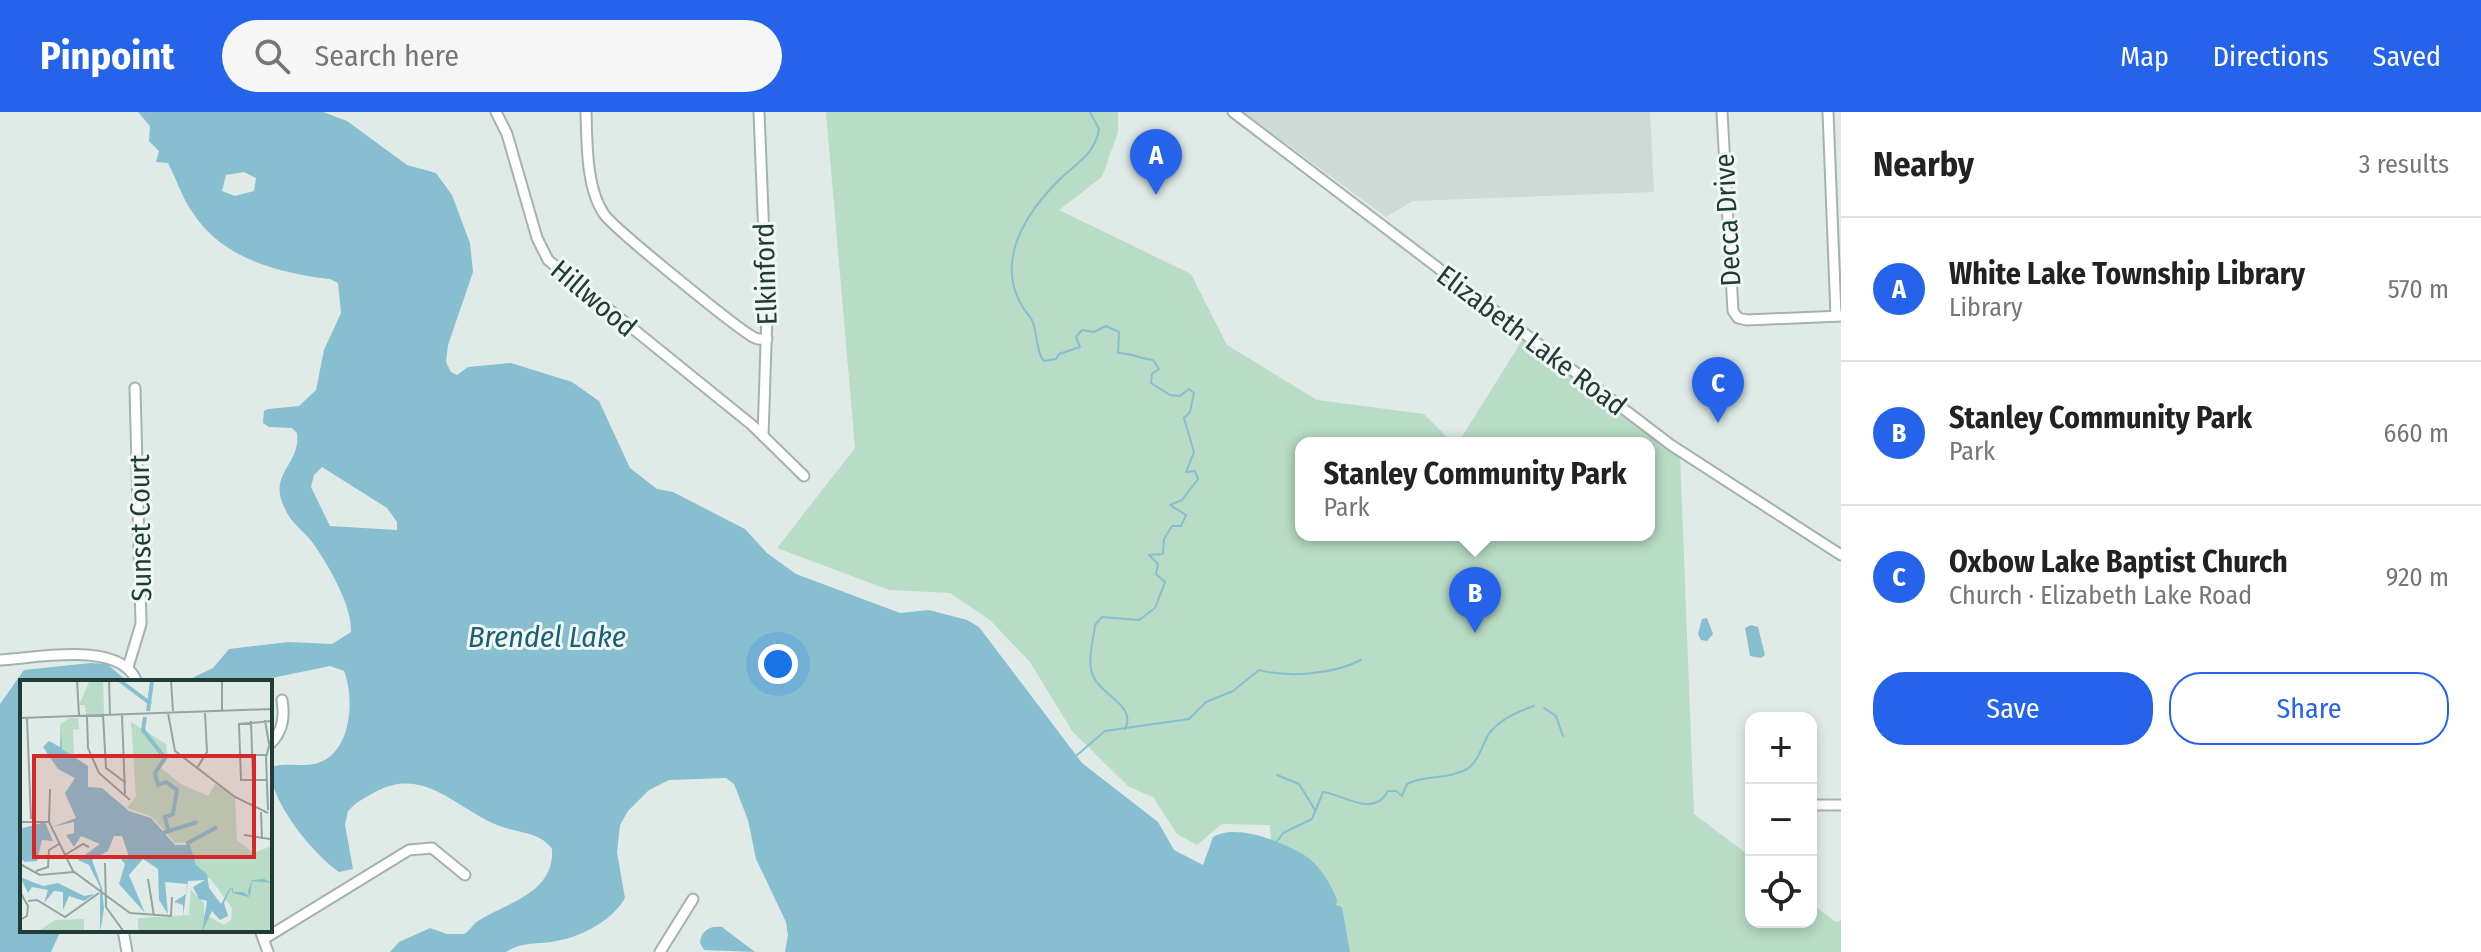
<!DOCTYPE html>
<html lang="en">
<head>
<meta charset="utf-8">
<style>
  :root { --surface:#fff; --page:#f6f6f6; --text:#222; --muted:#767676; --line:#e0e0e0; --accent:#2563eb }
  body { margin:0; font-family:"Fira Sans Condensed",sans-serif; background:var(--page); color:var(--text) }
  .controls { position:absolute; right:24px; bottom:24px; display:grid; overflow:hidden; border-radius:16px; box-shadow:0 4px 12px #0003 }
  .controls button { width:72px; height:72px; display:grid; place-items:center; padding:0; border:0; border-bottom:2px solid var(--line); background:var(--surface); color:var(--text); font:40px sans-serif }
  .you { position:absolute; left:778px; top:552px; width:28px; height:28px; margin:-20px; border:6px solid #fff; border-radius:50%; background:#1a73e8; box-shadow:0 0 0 12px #1a73e833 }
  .badge { display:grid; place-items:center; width:52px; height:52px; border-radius:50%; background:var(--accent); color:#fff; font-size:26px; font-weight:700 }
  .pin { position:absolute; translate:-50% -66px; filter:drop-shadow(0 2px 4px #0008) }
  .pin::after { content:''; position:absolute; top:42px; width:28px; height:24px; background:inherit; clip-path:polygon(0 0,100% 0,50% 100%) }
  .popup { position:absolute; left:1295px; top:325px; width:360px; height:104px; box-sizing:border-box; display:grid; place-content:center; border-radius:16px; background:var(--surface); filter:drop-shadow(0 2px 6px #0005); font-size:26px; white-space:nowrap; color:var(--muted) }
  .popup b { font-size:30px; color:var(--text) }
  .popup::after { content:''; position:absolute; left:50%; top:100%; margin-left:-16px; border:16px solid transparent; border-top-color:var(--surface) }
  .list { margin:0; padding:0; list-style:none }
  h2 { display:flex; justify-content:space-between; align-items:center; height:104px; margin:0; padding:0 32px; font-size:34px }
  h2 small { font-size:26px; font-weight:400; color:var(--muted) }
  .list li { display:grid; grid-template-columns:52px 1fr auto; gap:24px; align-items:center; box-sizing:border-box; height:144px; padding:0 32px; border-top:2px solid var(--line) }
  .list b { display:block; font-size:30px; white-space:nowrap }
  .list p { margin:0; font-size:26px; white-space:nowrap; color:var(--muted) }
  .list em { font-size:26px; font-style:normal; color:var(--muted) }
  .actions { display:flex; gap:16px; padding:24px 32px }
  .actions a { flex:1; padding:18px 0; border:2px solid var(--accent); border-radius:32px; text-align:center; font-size:28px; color:var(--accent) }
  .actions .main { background:var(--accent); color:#fff }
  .icon { flex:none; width:44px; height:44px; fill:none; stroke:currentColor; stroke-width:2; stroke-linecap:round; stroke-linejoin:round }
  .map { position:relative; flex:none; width:1841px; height:840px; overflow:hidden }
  header { display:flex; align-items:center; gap:48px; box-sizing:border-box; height:112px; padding:0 40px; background:var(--accent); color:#fff }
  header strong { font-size:38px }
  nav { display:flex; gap:44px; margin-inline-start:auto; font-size:28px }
  .search { width:560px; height:72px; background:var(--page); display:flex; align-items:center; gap:20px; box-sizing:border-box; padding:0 28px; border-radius:44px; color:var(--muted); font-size:30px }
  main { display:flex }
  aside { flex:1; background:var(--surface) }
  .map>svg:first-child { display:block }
  .built { fill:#cedad6 }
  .green { fill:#b8dcc5 }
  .water { fill:#87bfd0; fill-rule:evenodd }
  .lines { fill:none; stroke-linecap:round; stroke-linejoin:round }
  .stream { stroke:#87bfd0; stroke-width:2 }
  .minor-casing { stroke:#a3b3ae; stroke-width:13 }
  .minor { stroke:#fff; stroke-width:9 }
  .labels { text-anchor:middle; stroke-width:6; stroke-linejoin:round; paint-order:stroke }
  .street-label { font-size:28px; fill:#213b36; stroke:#f0f7f4 }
  .water-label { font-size:30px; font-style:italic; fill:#1b6076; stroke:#f0f7f4 }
  .inset-river { fill:none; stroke:#87bfd0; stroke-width:4 }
  .inset-road { fill:none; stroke:#94a5a0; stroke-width:2 }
  .view { fill:#d62828; fill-opacity:0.15; stroke:#d62828; stroke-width:4 }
  .inset-edge { fill:none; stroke:#213b36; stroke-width:4 }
</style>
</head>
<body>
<header>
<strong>Pinpoint</strong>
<div class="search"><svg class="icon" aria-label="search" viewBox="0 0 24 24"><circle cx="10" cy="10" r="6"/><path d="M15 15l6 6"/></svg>Search here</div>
<nav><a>Map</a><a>Directions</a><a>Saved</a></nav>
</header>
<main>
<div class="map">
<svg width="1841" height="840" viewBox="0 0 1841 840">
  <rect width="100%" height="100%" fill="#e0ebe7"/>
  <!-- built -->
  <path class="built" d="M1243,0H1650L1654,80L1413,89L1386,105Z"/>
  <!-- green -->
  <path class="green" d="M826,0H1118V20L1102,65L1059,98L1191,162L1227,233L1317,288L1424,302L1453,331H1301V423H1649V331H1458L1523,227L1680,344L1694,702L1751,745V810H1811V791L1836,810L1841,808V840H1276L1270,713L1222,712L1197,733L1177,722L1153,685L1129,675L1072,619L1030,550L990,508L950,481L889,478L777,436L855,336Z"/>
  <!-- water -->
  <g class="water">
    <path d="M138,0H323L347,9L407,53L436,61L452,83L470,131L473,160L448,233L446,250L451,260L457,263L468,255L511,251L572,270L599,289L630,356L657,377L673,380L745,417L767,441L796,462L900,501L929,498L967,508L979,515L1082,651L1158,710L1174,738L1203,753L1213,725C1236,711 1283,730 1304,743C1319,752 1331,772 1337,788L1336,793L1342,795L1350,840H785L788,823L786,810L756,747L748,708L734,672L726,666L669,668L649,678L628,699L620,713L617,740L625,786C613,808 581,825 556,829C538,833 523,829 506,840H390L399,830L430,816L447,822H464C471,818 472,813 478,809C505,791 555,782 552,737C540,719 515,721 497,713C455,695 425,656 379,678C368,684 357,689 348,699L345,713L353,757L339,760C312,741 270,689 270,656C283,650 299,655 314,652C352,644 355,587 344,559L330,554L253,570H184L213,556L229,537L289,530L332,532L351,520C352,493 329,455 315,434C303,416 291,414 282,390C271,360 301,351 297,321L292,316L269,315L263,311L264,299L268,297L299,294L316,278L324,238L341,201L338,171L330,167C280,161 222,147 193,101C182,86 177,68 168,51L156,50L159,39L149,29L150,14ZM244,60L256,66L254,79L235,84L222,79L226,63ZM322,355L387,396L397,410V418L330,414L311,375L314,363Z"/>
    <path d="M1707,506L1713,522L1707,529L1701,528L1698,522L1702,507Z"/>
    <path d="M1751,513L1758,515L1765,543L1761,546L1750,544L1745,516Z"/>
    <path d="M91,551L107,552L128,570H22V818H61L51,840H0V592L24,558Z"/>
    <path d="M722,815L755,840L704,838L700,831C701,818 710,814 722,815Z"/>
  </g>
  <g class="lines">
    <!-- stream -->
    <g class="stream">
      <path d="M1090,0L1099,17C1095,43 1075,52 1059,68C1019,108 992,159 1030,205C1038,214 1035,240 1044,249L1056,247L1059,242L1080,235L1076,225L1082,218L1094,220L1106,214L1119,220L1118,241C1132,241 1140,247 1153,248L1159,257L1152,262L1151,271L1170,283L1180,284L1189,277L1194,281L1190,300L1184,306L1194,340L1186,360L1195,359L1198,367L1182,388L1170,393L1186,403L1181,414H1172L1164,427L1163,442L1149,443L1158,452L1156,462L1165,470L1155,496L1139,508L1102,505L1095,513C1094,526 1088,544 1091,557C1095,583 1138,591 1125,617"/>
      <path d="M1544,596L1556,604L1563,624"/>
      <path d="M1076,644L1105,619L1189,607L1206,590L1233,579L1259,558C1289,566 1334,562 1361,548"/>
      <path d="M1277,663L1299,672L1315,698"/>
      <path d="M1276,731L1283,721L1312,707L1323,680C1343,682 1373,707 1388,679H1396L1402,684L1407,672C1428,662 1447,668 1467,657C1480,649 1482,630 1491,619C1502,606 1519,599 1534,594"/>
    </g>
    <!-- minor casing -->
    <g class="minor-casing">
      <g id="minor">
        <path d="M496,0L507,22L537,126L548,148L752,313L804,364"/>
        <path d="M586,0C587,30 586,76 604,102C612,115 740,219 755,226C760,228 762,227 767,227"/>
        <path d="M759,0L767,202L763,324"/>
        <path d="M1233,0L1671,333L1841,443"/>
        <path d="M1722,0L1733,199L1738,206L1747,208L1841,204"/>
        <path d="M1828,0L1836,204"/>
        <path d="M0,548C37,546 121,528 137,570"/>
        <path d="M128,555L141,512L135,276"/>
        <path d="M270,632C283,620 285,605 282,588"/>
        <path d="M1811,693H1841"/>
        <path d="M123,818L127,840"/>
        <path d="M260,818L268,840"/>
        <path d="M264,827L409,738L432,736L465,763"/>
        <path d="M660,840L693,787"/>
      </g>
    </g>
    <!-- minor -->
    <use href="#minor" class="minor"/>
  </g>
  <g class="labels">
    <!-- street labels -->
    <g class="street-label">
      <text transform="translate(1727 108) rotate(-93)" y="10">Decca Drive</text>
      <text transform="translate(765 162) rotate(-92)" y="10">Elkinford</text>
      <text transform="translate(594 186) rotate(40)" y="10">Hillwood</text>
      <text transform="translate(1532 228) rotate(37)" y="10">Elizabeth Lake Road</text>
      <text transform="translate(140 416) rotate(-91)" y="10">Sunset Court</text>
    </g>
    <!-- water labels -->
    <g class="water-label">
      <text x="547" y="535">Brendel Lake</text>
    </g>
  </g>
  <!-- overview -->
  <g transform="translate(20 568)">
    <rect width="252" height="252" fill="#e0ebe7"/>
    <path d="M70,0H83L84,34L66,35L65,25H59ZM49,38H58L59,49L53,50L54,80L41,81L40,45ZM111,42L146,64L148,78L141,88L161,104L188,116L196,103L215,117L217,160L233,173L252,166V252H118V238L169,235L171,210L184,223V234L204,245L211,240L212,228L190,198L167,199L166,162L155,163L132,137L107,128L116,116ZM64,239V252H17L35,240Z" fill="#b8dcc5"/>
    <path d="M41,49L42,69L68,86V107L82,108L109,131L131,138L155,165H170L176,185L187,194L189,208L201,224L210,208H213V212H223L229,216L228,211L232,200L244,199L252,203L232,201L230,216L228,217L213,213L211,208L204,223L208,236L200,240L192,231L182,252L187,221L179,219L173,207L185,200L168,201L163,236V225L154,222L166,214L167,204L145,202L148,234L139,220L138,189L123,179L109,195L125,233L99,204L105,184L98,175L106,180L108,174L102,156H94L88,171L72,180L82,208L84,229L80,252V207L69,185L58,180L80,164L61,156L54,167L46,155L54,153V142L32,147L56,138L45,113L55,98L38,89L23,67L29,61L40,67ZM25,142L33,161L22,160L17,181L5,182L0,178V149ZM0,197L23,206L38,203L64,216L75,214L64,221L49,216L43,230V212L34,211L24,223L28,210L12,207L8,213Z" fill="#87bfd0"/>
    <path class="inset-river" d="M99,0L131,24M128,31L132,1M125,37L123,50L145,78L135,93L138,105L146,102L157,110L153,134L145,137L148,150M143,153L177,142M166,164L197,147"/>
    <path class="inset-road" d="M57,0L59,35M89,0L90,34M151,0L153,31M202,0V31M148,33L155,71L215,117L248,133M83,35L86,88L106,103M102,35L105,114M67,37L68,68L79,93L110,120M0,38L252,29M7,38L11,139M245,40L249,64M231,41L233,100M220,75H247M177,88L187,72L185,33M247,100H221L219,44L252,41M248,130L246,77L252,56M241,132L242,159M0,142H29L53,191L110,233L151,236L152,217M29,142L30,109M224,155L250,159M45,175L63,164L69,167M85,183L86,227L104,252M0,184L20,195L54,192M16,191L28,187L29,170L39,164M128,199L134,236M0,212L8,226L7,236L0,240M8,221L17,220L45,237L79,213"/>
    <path class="view" d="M14,76H234V177H14Z"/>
    <rect width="252" height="252" class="inset-edge"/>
  </g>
</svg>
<div class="controls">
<button>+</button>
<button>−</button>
<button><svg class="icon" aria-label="locate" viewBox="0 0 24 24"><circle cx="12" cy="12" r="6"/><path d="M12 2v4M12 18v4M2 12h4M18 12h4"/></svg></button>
</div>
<div class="you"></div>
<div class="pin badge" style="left:1156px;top:83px">A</div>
<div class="pin badge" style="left:1475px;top:521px">B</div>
<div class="popup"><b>Stanley Community Park</b>Park</div>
<div class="pin badge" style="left:1718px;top:311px">C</div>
</div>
<aside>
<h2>Nearby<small>3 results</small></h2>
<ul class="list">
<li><span class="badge">A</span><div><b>White Lake Township Library</b><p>Library</p></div><em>570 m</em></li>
<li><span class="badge">B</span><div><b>Stanley Community Park</b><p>Park</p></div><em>660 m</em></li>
<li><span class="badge">C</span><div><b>Oxbow Lake Baptist Church</b><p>Church · Elizabeth Lake Road</p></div><em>920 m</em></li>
</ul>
<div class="actions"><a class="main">Save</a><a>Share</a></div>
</aside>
</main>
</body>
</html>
